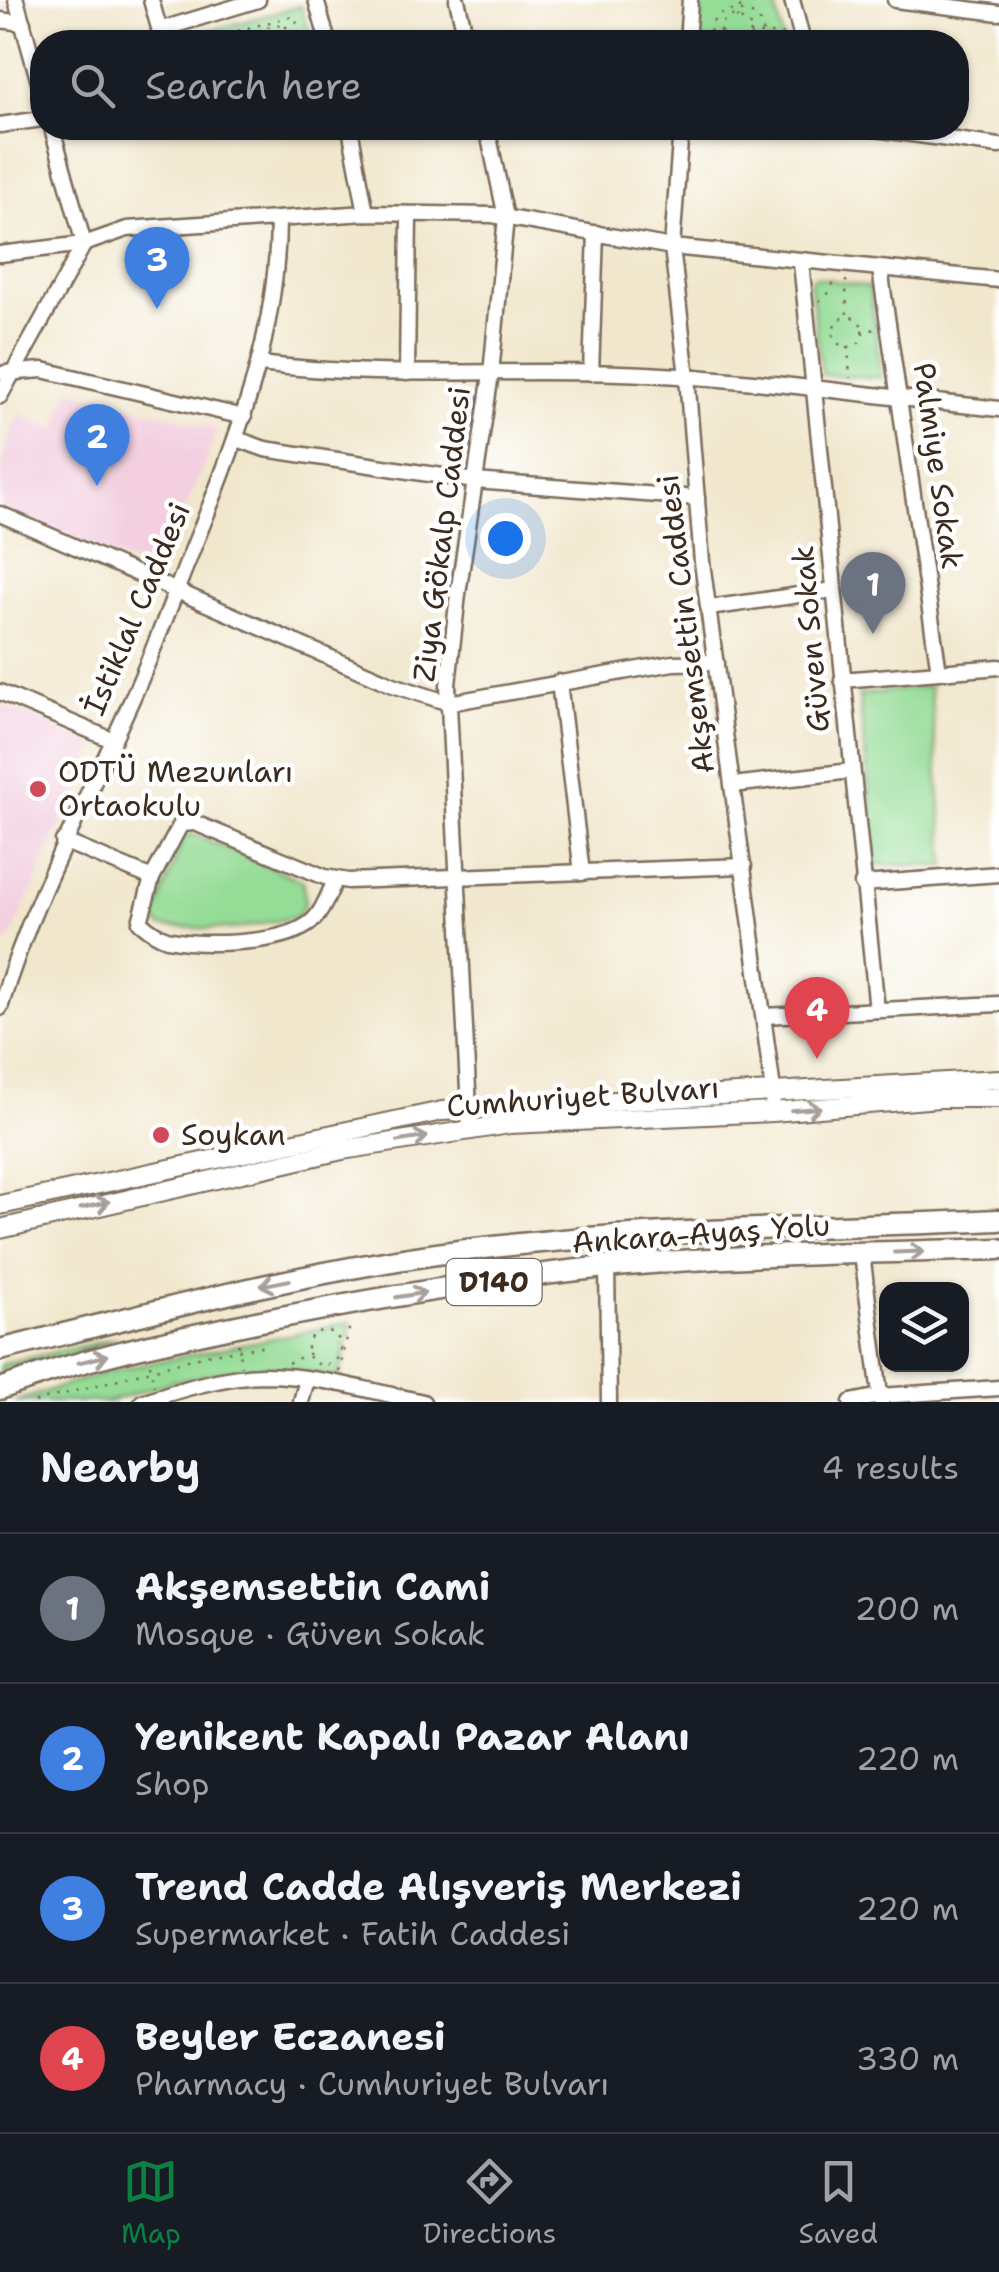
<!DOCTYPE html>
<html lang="en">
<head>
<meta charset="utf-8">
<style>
  :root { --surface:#171b24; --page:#242831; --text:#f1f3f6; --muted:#9ea1a6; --line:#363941; --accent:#0b8043 }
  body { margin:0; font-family:"Shantell Sans",sans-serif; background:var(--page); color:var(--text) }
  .controls { position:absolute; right:30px; bottom:30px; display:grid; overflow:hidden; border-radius:20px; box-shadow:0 2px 8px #0004 }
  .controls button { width:90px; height:90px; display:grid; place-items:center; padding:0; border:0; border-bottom:2px solid var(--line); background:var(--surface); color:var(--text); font:50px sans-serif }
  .you { position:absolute; left:505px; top:538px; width:35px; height:35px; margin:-25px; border:8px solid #fff; border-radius:50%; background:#1a73e8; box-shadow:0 0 0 15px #1a73e833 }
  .badge { display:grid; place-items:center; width:65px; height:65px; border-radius:50%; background:var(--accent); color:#fff; font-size:32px; font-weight:700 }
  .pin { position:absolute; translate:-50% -82px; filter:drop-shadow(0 2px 5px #0008) }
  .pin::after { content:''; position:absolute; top:52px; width:35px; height:30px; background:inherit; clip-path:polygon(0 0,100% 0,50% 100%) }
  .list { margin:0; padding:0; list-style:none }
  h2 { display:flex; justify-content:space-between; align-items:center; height:130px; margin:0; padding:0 40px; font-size:42px }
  h2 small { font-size:32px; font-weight:400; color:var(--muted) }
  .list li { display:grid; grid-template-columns:65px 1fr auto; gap:30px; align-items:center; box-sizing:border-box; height:150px; padding:0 40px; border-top:2px solid var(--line) }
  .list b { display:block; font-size:38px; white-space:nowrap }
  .list p { margin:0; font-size:32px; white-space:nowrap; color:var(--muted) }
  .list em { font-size:32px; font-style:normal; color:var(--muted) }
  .icon { flex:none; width:55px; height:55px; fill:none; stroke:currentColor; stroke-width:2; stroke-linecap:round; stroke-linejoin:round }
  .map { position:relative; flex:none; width:999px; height:1402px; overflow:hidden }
  .search { position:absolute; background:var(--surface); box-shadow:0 2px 8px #0004; left:30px; right:30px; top:30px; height:110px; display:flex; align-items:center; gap:25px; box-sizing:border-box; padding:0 35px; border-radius:40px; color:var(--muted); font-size:38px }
  .sheet { height:730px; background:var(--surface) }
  nav { display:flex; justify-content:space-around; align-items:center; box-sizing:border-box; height:140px; border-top:2px solid var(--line); background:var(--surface); font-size:28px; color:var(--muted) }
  nav a { display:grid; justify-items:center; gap:5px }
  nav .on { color:var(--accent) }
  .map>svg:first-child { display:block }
  .built { fill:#f3cfe0 }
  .green { fill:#95dc96; stroke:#68835a; stroke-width:2.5 }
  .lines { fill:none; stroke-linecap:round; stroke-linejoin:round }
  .minor-casing { stroke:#7b6c5b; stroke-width:19 }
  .major-casing { stroke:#7b6c5b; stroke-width:22 }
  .highway-casing { stroke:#7b6c5b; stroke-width:25 }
  .path { stroke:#7b6c5b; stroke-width:2.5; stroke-dasharray:2.5 8; stroke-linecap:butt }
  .minor { stroke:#fff; stroke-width:14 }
  .major { stroke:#fff; stroke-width:18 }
  .highway { stroke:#fff; stroke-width:20 }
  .oneway { stroke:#a79f9a }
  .poi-dot { fill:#d1495b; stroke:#fff; stroke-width:4 }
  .labels { text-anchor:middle; stroke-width:9; stroke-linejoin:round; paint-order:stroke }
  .shield { fill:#fff; stroke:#766a62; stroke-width:2.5 }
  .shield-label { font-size:28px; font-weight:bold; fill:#3b2a1e }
  .street-label { font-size:30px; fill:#3b2a1e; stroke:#fff }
  .poi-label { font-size:30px; fill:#3b2a1e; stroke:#fff; text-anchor:start }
</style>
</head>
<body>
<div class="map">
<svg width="999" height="1402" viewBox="0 0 999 1402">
  <rect width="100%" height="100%" fill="#fff"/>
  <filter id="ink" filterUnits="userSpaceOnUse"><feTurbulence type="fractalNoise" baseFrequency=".01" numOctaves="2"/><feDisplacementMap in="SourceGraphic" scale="20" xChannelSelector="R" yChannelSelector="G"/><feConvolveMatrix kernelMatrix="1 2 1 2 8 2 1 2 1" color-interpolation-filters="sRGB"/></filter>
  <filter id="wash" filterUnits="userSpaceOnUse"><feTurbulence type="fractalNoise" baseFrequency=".0048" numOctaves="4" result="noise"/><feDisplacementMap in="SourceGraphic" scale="40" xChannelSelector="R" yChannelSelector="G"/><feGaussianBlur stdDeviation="2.25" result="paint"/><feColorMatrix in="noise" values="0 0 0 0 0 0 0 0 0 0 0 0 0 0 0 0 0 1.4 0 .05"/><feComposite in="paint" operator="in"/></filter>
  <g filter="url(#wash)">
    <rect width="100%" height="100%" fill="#f1e7cd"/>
    <!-- built -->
    <g class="built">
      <path d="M70,389L218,429L159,574L0,508V464L18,414L56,429Z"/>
      <path d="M0,704L96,744L9,942L0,940Z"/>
    </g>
    <!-- green -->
    <g class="green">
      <path d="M701,0H774L784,42H698Z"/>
      <path d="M301,6L312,42L176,40Z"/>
      <path d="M814,277L870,287L882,378L822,375L810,282Z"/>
      <path d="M930,686L946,866L877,865L859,695Z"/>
      <path d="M193,834L303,881L305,903L297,917L235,929L161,927L154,918L184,836Z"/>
      <path d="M352,1322L339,1377L266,1367L227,1371L171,1382L109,1402H14L106,1372Z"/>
      <path d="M118,1338L0,1383V1365Z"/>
    </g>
  </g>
  <g filter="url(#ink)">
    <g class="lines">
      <!-- minor casing -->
      <g class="minor-casing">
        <g id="minor">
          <path d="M16,0L42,93"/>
          <path d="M151,0L163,42"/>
          <path d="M316,0L328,42"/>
          <path d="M457,0L467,42"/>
          <path d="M792,0L803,42"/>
          <path d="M895,0L999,13"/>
          <path d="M0,20L23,23"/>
          <path d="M159,30L258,0"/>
          <path d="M687,42L690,0"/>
          <path d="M0,125L42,119"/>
          <path d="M350,128L366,213"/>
          <path d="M681,128L672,247L687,377L702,562L773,1090L772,1112"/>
          <path d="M868,128L999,146"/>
          <path d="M0,254L84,244L127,229L366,213L492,215L672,247L999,280"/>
          <path d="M801,262L877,1010"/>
          <path d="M880,269L939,672"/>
          <path d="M260,364C379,379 499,369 619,373C746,377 873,396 999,409"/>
          <path d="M5,373L43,370L244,417"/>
          <path d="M407,373L409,215"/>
          <path d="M591,373L596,233"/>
          <path d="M0,396L84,244L52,128"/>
          <path d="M237,439L265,449L475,481L697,498"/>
          <path d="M0,514L393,685L449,703L673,663L716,662"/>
          <path d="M709,608L834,590"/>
          <path d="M842,680L999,667"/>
          <path d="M559,682L582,873"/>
          <path d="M0,692L112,740"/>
          <path d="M733,785L851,771"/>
          <path d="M63,841L152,878L140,922C148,929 157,936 167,939C201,946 277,945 307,925C322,916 328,894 336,879"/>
          <path d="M152,878L181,824L195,823L325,877L348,881L744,866"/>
          <path d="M862,884L999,874"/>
          <path d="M0,1008C34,893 93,790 140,681C162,629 181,577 202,526C242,427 278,327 278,219"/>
          <path d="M764,1016L999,1004"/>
          <path d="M470,1130L448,685L458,594L491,374L506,217L487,128"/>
          <path d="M862,1254L881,1402"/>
          <path d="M607,1267L609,1402"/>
          <path d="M142,1402C179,1390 223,1376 263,1375C316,1375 371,1391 423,1402"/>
          <path d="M301,1402L307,1379"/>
          <path d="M851,1402L880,1396L999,1388"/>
        </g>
      </g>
      <!-- major casing -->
      <g class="major-casing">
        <g id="major">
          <path d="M0,1205L442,1111L999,1079"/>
          <path d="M0,1229L342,1150L510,1124L772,1112L939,1098H999"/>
        </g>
      </g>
      <!-- highway casing -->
      <g class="highway-casing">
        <g id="highway">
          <path d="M0,1350C157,1311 314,1268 475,1249C650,1228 824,1228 999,1220"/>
          <path d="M0,1389C83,1358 169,1340 256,1322C371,1299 489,1279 606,1267C737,1254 868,1253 999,1249"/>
        </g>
      </g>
      <!-- path -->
      <g class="path">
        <path d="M737,19L742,0"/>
        <path d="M699,31L723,32"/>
        <path d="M749,33L789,35"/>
        <path d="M197,42L292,16L296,19L302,42"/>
        <path d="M263,42L260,29L285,23L290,42"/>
        <path d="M711,42C699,0 774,0 762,42"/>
        <path d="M723,42L719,28L727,18L735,16L749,24L752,33L748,42"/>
        <path d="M846,280L847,320"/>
        <path d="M819,301L830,292L835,279"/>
        <circle cx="848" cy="332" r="15"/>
        <path d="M861,331L877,329"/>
        <path d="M848,346L850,378"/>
        <circle cx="324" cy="1348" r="17"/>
        <path d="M238,1344L241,1366"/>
        <path d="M288,1363L310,1353"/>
        <path d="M150,1364L154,1386"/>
        <path d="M339,1372L351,1321"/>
        <path d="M35,1402L206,1355L263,1346"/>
        <path d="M120,1402L130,1399"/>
      </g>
      <!-- minor -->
      <use href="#minor" class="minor"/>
      <!-- major -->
      <use href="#major" class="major"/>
      <!-- highway -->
      <use href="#highway" class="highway"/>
    </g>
    <!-- one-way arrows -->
    <defs><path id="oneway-shaft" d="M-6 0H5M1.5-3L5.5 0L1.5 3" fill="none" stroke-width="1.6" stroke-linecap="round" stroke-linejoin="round" transform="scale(2.5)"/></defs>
    <g class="oneway">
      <use href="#oneway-shaft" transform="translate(806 1109) rotate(-5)"/>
      <use href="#oneway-shaft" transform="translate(413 1139) rotate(-9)"/>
      <use href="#oneway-shaft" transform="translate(95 1205) rotate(-13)"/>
      <use href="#oneway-shaft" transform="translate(909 1252) rotate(-2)"/>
      <use href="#oneway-shaft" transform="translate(275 1283) rotate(169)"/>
      <use href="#oneway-shaft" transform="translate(411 1295) rotate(-9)"/>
      <use href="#oneway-shaft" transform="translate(93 1359) rotate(-14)"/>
    </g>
  </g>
  <!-- markers -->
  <g class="poi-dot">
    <circle cx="38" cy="789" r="10"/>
    <circle cx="161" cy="1135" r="10"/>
  </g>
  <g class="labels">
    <!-- shield labels -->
    <rect class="shield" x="446.5" y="1259" width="95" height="46" rx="8"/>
    <g class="shield-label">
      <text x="494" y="1292">D140</text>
    </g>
    <!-- street labels -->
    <g class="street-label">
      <text transform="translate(938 466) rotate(82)" y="10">Palmiye Sokak</text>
      <text transform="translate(442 534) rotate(-83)" y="10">Ziya Gökalp Caddesi</text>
      <text transform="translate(137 609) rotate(-67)" y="10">İstiklal Caddesi</text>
      <text transform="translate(686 624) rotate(-97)" y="10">Akşemsettin Caddesi</text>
      <text transform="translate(811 639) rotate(-95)" y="10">Güven Sokak</text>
      <text transform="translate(583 1097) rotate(-4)" y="10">Cumhuriyet Bulvarı</text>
      <text transform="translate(701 1234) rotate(-4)" y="10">Ankara-Ayaş Yolu</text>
    </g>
    <!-- poi labels -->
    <g class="poi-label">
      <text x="58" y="782">ODTÜ Mezunları<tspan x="58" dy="34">Ortaokulu</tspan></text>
      <text x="181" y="1145">Soykan</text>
    </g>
  </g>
</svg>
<div class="controls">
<button><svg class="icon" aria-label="layers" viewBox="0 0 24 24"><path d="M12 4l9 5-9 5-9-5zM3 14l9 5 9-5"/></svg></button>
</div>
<div class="you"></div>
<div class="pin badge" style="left:873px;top:634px;background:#6b7280">1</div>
<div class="pin badge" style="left:97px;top:486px;background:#3f7fe0">2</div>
<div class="pin badge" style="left:157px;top:309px;background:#3f7fe0">3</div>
<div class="pin badge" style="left:817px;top:1059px;background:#e0444e">4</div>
<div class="search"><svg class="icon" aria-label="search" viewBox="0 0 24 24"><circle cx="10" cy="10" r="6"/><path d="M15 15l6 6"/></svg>Search here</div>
</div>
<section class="sheet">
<h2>Nearby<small>4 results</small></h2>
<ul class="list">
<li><span class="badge" style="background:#6b7280">1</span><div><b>Akşemsettin Cami</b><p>Mosque · Güven Sokak</p></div><em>200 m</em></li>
<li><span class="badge" style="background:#3f7fe0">2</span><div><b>Yenikent Kapalı Pazar Alanı</b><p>Shop</p></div><em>220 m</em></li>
<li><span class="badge" style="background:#3f7fe0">3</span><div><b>Trend Cadde Alışveriş Merkezi</b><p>Supermarket · Fatih Caddesi</p></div><em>220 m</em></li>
<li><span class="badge" style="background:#e0444e">4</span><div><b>Beyler Eczanesi</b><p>Pharmacy · Cumhuriyet Bulvarı</p></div><em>330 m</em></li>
</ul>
</section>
<nav>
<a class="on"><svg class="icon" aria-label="map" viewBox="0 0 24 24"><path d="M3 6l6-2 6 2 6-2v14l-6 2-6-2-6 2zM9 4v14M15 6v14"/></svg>Map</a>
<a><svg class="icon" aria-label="directions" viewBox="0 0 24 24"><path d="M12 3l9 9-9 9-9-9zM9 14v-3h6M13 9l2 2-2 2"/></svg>Directions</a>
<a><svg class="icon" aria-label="saved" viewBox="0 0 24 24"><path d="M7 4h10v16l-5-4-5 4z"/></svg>Saved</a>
</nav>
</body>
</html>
